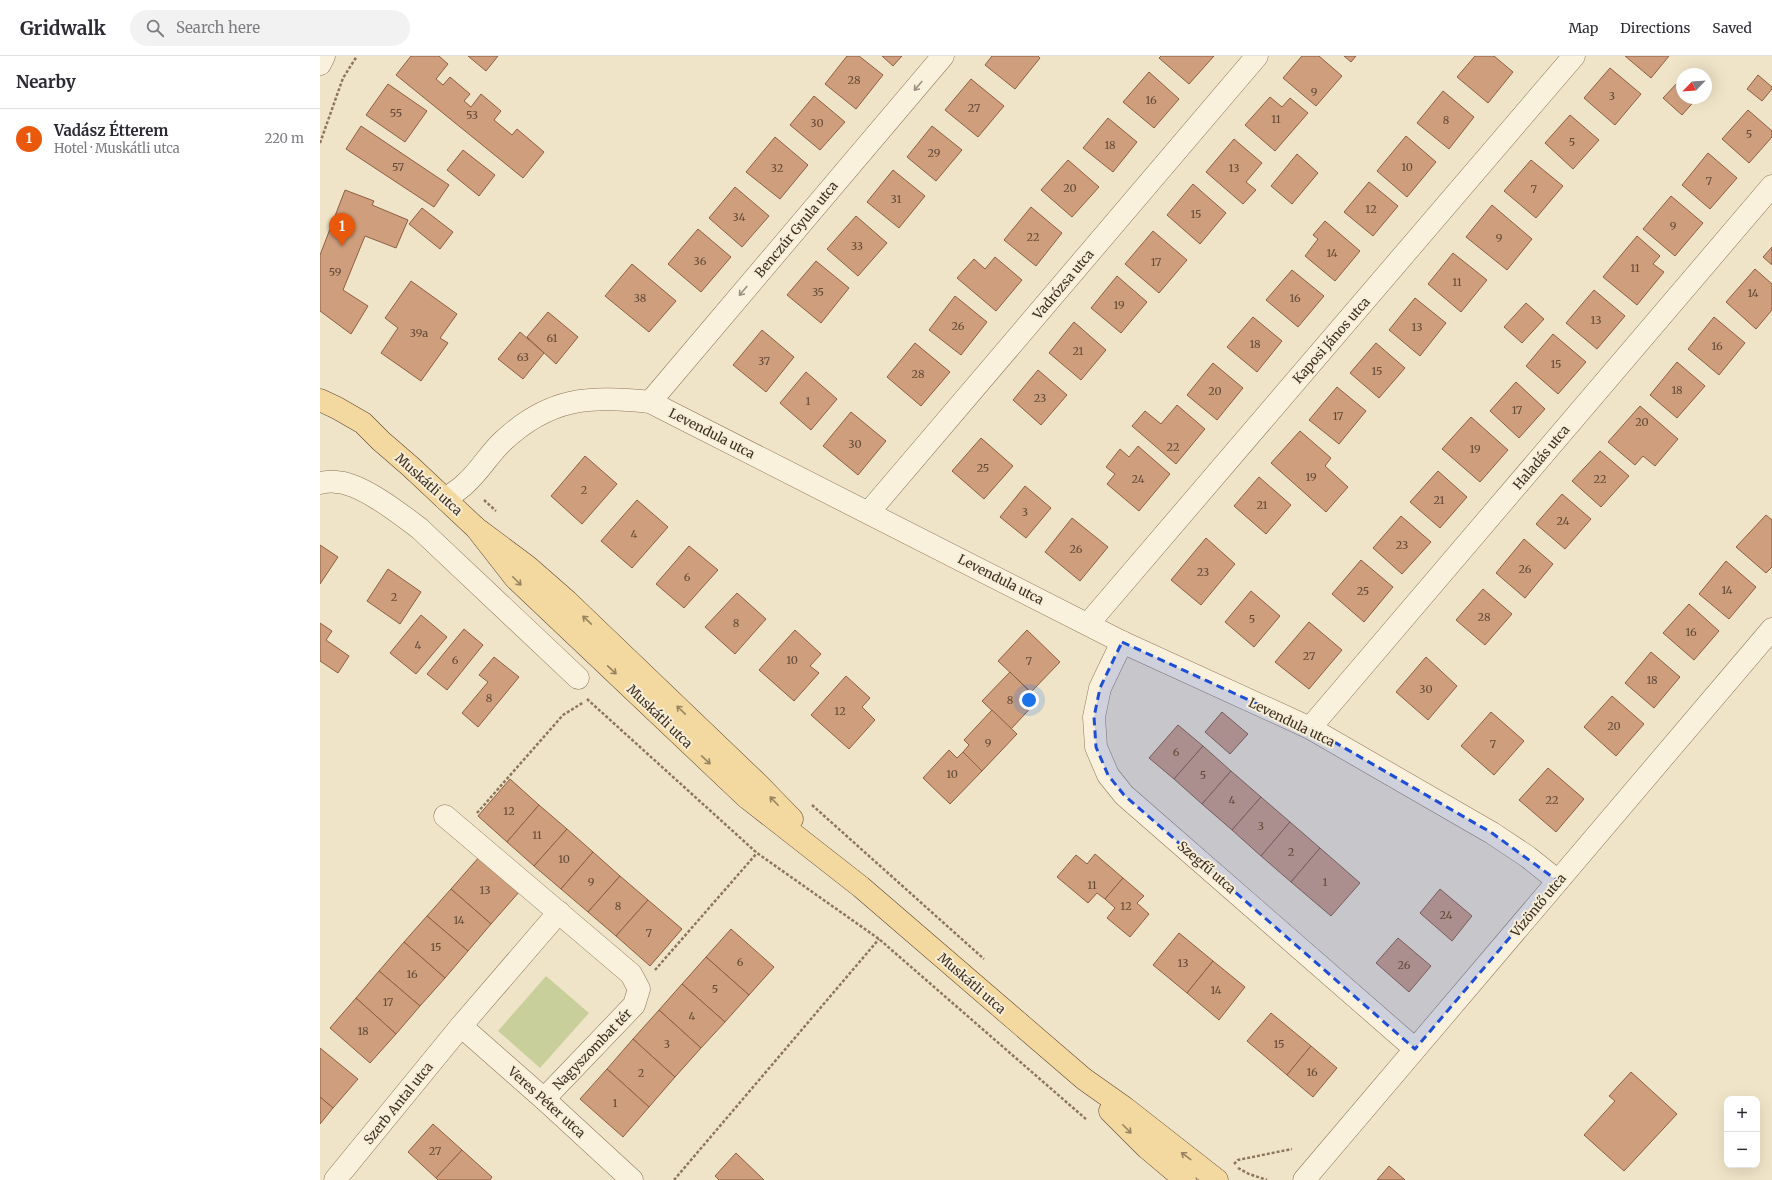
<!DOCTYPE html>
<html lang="en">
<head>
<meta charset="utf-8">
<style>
  :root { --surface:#fff; --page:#f2f2f3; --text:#2b2b33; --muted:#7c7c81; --line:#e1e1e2; --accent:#ea580c }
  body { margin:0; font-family:Merriweather,serif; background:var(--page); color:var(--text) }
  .controls { position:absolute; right:12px; bottom:12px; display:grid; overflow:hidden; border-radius:8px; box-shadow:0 4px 16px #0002 }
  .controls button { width:36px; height:36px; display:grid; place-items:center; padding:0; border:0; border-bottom:1px solid var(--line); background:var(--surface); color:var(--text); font:20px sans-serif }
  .compass { position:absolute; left:1356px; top:12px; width:36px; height:36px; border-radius:50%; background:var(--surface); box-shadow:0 4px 16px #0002; rotate:245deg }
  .you { position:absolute; left:709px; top:644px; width:14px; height:14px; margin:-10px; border:3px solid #fff; border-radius:50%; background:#1a73e8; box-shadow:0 0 0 6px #1a73e833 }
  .badge { display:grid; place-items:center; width:26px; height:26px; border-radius:50%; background:var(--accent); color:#fff; font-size:13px; font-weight:700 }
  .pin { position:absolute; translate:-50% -33px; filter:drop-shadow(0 1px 2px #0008) }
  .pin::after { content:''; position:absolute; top:21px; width:14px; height:12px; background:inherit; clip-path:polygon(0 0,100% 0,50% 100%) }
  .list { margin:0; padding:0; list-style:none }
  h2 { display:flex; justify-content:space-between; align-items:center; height:52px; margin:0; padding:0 16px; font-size:17px }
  h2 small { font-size:13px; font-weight:400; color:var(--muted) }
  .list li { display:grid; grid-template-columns:26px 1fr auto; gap:12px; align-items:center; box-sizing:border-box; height:60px; padding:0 16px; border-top:1px solid var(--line) }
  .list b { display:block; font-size:15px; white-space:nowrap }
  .list p { margin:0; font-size:13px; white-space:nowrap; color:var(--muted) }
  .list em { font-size:13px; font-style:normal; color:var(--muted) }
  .icon { flex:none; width:22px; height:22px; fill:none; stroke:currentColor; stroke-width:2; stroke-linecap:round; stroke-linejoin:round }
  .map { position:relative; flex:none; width:1452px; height:1124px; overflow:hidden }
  header { display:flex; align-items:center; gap:24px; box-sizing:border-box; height:56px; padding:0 20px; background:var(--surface); border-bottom:1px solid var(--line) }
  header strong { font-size:19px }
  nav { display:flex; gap:22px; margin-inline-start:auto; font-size:14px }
  .search { width:280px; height:36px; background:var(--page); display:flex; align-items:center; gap:10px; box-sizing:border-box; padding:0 14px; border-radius:22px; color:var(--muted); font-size:15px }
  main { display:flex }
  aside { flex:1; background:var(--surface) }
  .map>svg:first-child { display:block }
  .green { fill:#c9cf9b }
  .building { fill:#cf9f7d; stroke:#8d5f41 }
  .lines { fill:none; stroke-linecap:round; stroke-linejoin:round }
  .minor-casing { stroke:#8d765c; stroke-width:23 }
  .major-casing { stroke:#5b4430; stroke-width:23 }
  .path { stroke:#8d765c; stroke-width:2.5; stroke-dasharray:3 2; stroke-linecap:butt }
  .minor { stroke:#faf1dc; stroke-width:22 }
  .major { stroke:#f3d9a0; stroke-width:22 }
  .oneway { stroke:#9c907e }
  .oneway2 { stroke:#988460 }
  .marked { fill:#1d4ed8; fill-opacity:0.2; stroke:#1d4ed8; stroke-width:3; stroke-dasharray:8 5; stroke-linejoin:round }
  .labels { text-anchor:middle; stroke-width:4; stroke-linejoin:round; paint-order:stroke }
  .number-label { font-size:11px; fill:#624a37 }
  .street-label { font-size:13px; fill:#3d2e20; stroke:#f7eed8 }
</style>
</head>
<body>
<header>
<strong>Gridwalk</strong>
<div class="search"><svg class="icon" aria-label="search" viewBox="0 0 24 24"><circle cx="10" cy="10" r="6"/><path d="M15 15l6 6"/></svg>Search here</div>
<nav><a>Map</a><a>Directions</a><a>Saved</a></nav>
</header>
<main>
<aside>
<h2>Nearby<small></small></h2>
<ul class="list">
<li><span class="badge">1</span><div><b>Vadász Étterem</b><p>Hotel · Muskátli utca</p></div><em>220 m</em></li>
</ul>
</aside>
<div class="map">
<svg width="1452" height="1124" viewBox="0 0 1452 1124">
  <rect width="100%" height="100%" fill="#f0e4c8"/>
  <!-- green -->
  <path class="green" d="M226,920L269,957L220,1012L178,975Z"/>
  <!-- building -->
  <g class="building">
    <path d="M91,0H119L128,8L116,23L123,29L130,21L150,38L144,45L151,51L161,38L181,55L174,64L192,79L197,73L224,96L203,122L76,19Z"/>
    <path d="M148,0H178L166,15Z"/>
    <path d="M527,0H539L563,19L536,53L505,28Z"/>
    <path d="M562,0H582L573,10Z"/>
    <path d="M672,0H718L720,2L695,33L665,9Z"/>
    <path d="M841,0H894L869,28L839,2Z"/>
    <path d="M982,0H999L1022,20L996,50L963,22Z"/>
    <path d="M1024,0H1036L1031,6Z"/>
    <path d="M1155,0H1174L1193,16L1168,47L1137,21Z"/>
    <path d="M1305,0H1349L1331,22Z"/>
    <path d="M1290,12L1321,38L1295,69L1264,42Z"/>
    <path d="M829,16L859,43L834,72L803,46Z"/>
    <path d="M1438,19L1452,31V33L1442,45L1427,33Z"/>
    <path d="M651,23L684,50L658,81L625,54Z"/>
    <path d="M1359,25L1362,28V42H1377L1362,59L1343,42Z"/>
    <path d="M68,28L107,55L85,86L46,59Z"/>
    <path d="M1123,35L1154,61L1129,93L1097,67Z"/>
    <path d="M494,40L525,66L500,94L470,69Z"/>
    <path d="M950,41L962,51L970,42L988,57L955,95L925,69Z"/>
    <path d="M1428,54L1452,75V81L1429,107L1402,83Z"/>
    <path d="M1250,59L1279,84L1253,113L1225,87Z"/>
    <path d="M788,62L817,86L793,116L763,92Z"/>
    <path d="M41,70L129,129L114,151L26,93Z"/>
    <path d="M612,70L642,94L616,125L587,101Z"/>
    <path d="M1086,80L1116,106L1087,141L1057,115Z"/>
    <path d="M455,81L488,109L460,143L426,116Z"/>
    <path d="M914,83L942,107L926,126L936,134L923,148L886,116Z"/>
    <path d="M143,94L175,119L159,140L127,114Z"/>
    <path d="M1388,97L1417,122L1390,153L1362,129Z"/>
    <path d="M977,98L998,117L972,148L951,130Z"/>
    <path d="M748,104L779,131L752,161L721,134Z"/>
    <path d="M1211,104L1243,130L1216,162L1184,135Z"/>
    <path d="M573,114L605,140L579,172L547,146Z"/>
    <path d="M1049,126L1078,150L1053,180L1024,156Z"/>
    <path d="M873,128L906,157L880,188L847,159Z"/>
    <path d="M415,131L449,160L422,191L389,162Z"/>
    <path d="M25,134L54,145L52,149L88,164L76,192L45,180L23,234L48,250L31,278L0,255V199Z"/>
    <path d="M1351,140L1383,167L1355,200L1323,173Z"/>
    <path d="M1172,149L1212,183L1187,214L1146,181Z"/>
    <path d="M711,151L742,177L716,210L684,184Z"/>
    <path d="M102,152L133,176L120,193L89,168Z"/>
    <path d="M536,160L567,187L538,220L507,193Z"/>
    <path d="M1005,165L1040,195L1015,225L985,200L998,183L993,179Z"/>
    <path d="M378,173L411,201L381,236L348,208Z"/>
    <path d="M833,175L867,204L839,237L805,208Z"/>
    <path d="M1317,180L1340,200L1333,208L1344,216L1317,249L1283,221Z"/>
    <path d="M1452,191V209L1443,201Z"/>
    <path d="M1133,197L1167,224L1141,256L1108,228Z"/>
    <path d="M675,201L702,224L676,255L637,222L654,203L665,213Z"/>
    <path d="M496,205L529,232L501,267L467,239Z"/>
    <path d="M312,208L356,245L329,276L285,240Z"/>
    <path d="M1435,213L1452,228V254L1436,273L1406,246Z"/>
    <path d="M972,214L1004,240L978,271L946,244Z"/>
    <path d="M797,220L827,246L801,277L771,252Z"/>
    <path d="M91,225L137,258L120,282L128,287L101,325L61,297L78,272L65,262Z"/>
    <path d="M1274,234L1305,260L1277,293L1246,267Z"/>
    <path d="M635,240L667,266L641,299L609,274Z"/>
    <path d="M1095,242L1126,267L1100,300L1069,274Z"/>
    <path d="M1206,247L1224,263L1202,287L1184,271Z"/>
    <path d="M228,256L258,281L236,308L207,281Z"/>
    <path d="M933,261L962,285L937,316L907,291Z"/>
    <path d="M1394,261L1425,287L1399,319L1368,293Z"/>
    <path d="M754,266L786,294L761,324L729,297Z"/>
    <path d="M442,274L474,301L446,336L413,309Z"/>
    <path d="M200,276L224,297L203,323L178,303Z"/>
    <path d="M1233,278L1266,306L1238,338L1206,310Z"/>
    <path d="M595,287L630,316L601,350L567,321Z"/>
    <path d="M1056,287L1085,312L1059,342L1030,317Z"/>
    <path d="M1357,306L1385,330L1357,362L1330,339Z"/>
    <path d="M893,307L923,332L897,364L867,339Z"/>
    <path d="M718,314L747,339L721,369L693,344Z"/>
    <path d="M486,316L517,343L491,374L460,347Z"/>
    <path d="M1196,326L1225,353L1199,382L1170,355Z"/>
    <path d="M1017,331L1046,355L1019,388L989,364Z"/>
    <path d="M857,349L885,373L856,408L812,370L825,355L841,368Z"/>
    <path d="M1320,350L1358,383L1335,410L1323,400L1315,409L1288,386Z"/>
    <path d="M531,356L566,385L538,419L503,390Z"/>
    <path d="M1151,361L1188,394L1160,426L1122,393Z"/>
    <path d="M980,375L1011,402L1005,410L1028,431L1006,456L951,407Z"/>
    <path d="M661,382L693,410L664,443L632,415Z"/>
    <path d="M818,390L850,418L819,455L787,428L795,418L786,411L800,393L809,401Z"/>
    <path d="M1280,395L1309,420L1281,451L1252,425Z"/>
    <path d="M265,400L297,428L262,468L231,440Z"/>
    <path d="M1118,415L1147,441L1120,472L1090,446Z"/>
    <path d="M939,421L971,449L946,478L914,450Z"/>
    <path d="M705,430L731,452L706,482L680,461Z"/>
    <path d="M1242,438L1271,463L1245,493L1216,468Z"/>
    <path d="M317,444L348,471L312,512L281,485Z"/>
    <path d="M1446,459L1452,464V511L1446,517L1416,491Z"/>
    <path d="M1081,460L1111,486L1082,518L1053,492Z"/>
    <path d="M752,462L788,491L760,525L725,496Z"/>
    <path d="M886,482L915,508L881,549L851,524Z"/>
    <path d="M1204,483L1233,508L1205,542L1176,517Z"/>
    <path d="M0,489L18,501L0,528Z"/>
    <path d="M369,490L398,514L364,552L336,528Z"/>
    <path d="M1041,504L1073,531L1044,566L1012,538Z"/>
    <path d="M1406,505L1436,531L1409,563L1379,538Z"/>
    <path d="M68,513L101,536L80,568L47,545Z"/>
    <path d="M1163,533L1192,558L1165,589L1136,564Z"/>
    <path d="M931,535L960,560L934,591L905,566Z"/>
    <path d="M417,537L446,563L415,598L385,571Z"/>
    <path d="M1369,548L1399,575L1374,604L1343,577Z"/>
    <path d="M101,559L127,581L96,618L70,597Z"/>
    <path d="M989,566L1022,594L989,633L955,606Z"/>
    <path d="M0,567L12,575L6,584L29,600L18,617L0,605Z"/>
    <path d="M144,573L163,589L127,634L107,618Z"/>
    <path d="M475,574L501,598L490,610L499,617L474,645L439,614Z"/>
    <path d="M707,574L740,606L711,636L678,605Z"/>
    <path d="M1331,596L1360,621L1334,652L1305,627Z"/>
    <path d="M174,601L199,621L158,671L142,657L168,626L159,619Z"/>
    <path d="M1106,601L1137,630L1108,664L1076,636Z"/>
    <path d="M690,616L718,644L691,673L662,645Z"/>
    <path d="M526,620L550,642L542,651L555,664L529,693L491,659Z"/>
    <path d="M1292,640L1324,668L1296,700L1264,671Z"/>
    <path d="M672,654L697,678L662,715L643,696L649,689L644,684Z"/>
    <path d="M902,656L928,678L910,698L885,676Z"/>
    <path d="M1171,656L1204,685L1174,719L1141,690Z"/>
    <path d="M858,669L883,690L854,723L829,702Z"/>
    <path d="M883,690L911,715L882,748L854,723Z"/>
    <path d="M629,694L637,702L643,696L662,715L630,748L603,722Z"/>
    <path d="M1228,712L1264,743L1236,776L1199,744Z"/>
    <path d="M911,715L941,741L912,774L882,748Z"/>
    <path d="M190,723L219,749L187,786L158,760Z"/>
    <path d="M941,741L970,766L941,800L912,774Z"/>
    <path d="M219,749L247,773L214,810L187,786Z"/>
    <path d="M970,766L1000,792L971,826L941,800Z"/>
    <path d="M247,773L273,796L241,833L214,810Z"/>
    <path d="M1000,792L1040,827L1011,860L971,826Z"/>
    <path d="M273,796L300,820L268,856L241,833Z"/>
    <path d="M775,798L803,822L785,843L777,837L768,847L737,821L756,799L767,808Z"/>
    <path d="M160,800L200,835L171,868L131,833Z"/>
    <path d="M300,820L328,844L296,880L268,856Z"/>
    <path d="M803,822L824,840L817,847L829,858L810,881L787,862L795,852L785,843Z"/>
    <path d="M131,833L171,868L148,895L107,860Z"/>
    <path d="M1120,833L1152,860L1132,885L1100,857Z"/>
    <path d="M328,844L362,873L330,910L296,880Z"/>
    <path d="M107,860L148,895L125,922L84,886Z"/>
    <path d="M411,873L454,911L429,939L386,901Z"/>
    <path d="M859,877L893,905L867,937L833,909Z"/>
    <path d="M1078,882L1111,910L1089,936L1056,907Z"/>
    <path d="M84,886L125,922L100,950L59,915Z"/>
    <path d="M386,901L429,939L405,966L362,928Z"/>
    <path d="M893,905L925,931L899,964L867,937Z"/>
    <path d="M59,915L100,950L76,978L36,942Z"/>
    <path d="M362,928L405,966L381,992L339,954Z"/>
    <path d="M36,942L76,978L50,1007L10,972Z"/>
    <path d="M339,954L381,992L355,1021L313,983Z"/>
    <path d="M951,957L991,990L967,1019L927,985Z"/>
    <path d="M313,983L355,1021L329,1051L287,1013Z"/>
    <path d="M991,990L1017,1012L993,1041L967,1019Z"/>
    <path d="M0,992L38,1023L13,1052L0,1041Z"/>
    <path d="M287,1013L329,1051L303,1081L260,1043Z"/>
    <path d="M1311,1016L1357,1058L1304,1115L1264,1079L1295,1045L1289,1040Z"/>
    <path d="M0,1041L13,1052L0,1068Z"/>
    <path d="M113,1068L142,1094L116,1122L88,1096Z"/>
    <path d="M142,1094L172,1121L170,1124H118L116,1122Z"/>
    <path d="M416,1097L444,1124H399L395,1120Z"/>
    <path d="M1069,1110L1085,1124H1057Z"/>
  </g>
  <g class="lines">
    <!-- minor casing -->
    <g class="minor-casing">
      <g id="minor">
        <path d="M0,8L4,0"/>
        <path d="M330,346L623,0"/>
        <path d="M0,427C5,426 11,425 16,426C41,427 79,457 99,472L258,622"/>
        <path d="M125,443C132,438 139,434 145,428C159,416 169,398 183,385C229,342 269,339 330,346L802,586L990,672L1172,777L1208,801L1238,825"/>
        <path d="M549,456L937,0"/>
        <path d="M768,568L1254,0"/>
        <path d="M802,586L780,632L774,661L776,691L788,719L804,739L1095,993"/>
        <path d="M990,672L1452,130"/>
        <path d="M125,760L311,918L319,933L314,949L224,1043"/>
        <path d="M141,970L224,1043L312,1124"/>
        <path d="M15,1124L141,970L239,856"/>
        <path d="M984,1124L1452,573"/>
      </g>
    </g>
    <!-- major casing -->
    <g class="major-casing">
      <g id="major">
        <path d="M0,344L17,352L43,367L61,385L91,411L156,472L207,510L247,545L439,729L472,763"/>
        <path d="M156,472L195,522L426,741L541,831L764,1023L805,1052L897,1124"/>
        <path d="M790,1055L827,1092L865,1124"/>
      </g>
    </g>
    <!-- path -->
    <g class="path">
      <path d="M0,87L23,22L37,0"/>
      <path d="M164,444L176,455"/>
      <path d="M267,643L437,797L559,883L767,1064"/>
      <path d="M492,749L664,903"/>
      <path d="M157,757L243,659L264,646"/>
      <path d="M335,914L437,797"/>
      <path d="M914,1108L918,1104L972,1093"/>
      <path d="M918,1112L929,1118L947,1124"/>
      <path d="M354,1124L559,883"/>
    </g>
    <!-- minor -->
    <use href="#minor" class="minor"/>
    <!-- major -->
    <use href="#major" class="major"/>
  </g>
  <!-- one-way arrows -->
  <defs><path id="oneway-shaft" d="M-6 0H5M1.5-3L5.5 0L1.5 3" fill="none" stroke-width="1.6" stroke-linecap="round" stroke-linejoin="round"/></defs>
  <g class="oneway">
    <use href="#oneway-shaft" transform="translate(598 30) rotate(130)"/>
    <use href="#oneway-shaft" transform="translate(423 235) rotate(130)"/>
  </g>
  <g class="oneway2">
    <use href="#oneway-shaft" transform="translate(197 525) rotate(45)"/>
    <use href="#oneway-shaft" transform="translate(267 564) rotate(-137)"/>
    <use href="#oneway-shaft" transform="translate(292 614) rotate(43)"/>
    <use href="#oneway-shaft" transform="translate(361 654) rotate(-136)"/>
    <use href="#oneway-shaft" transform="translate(386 704) rotate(43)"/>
    <use href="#oneway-shaft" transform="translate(454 745) rotate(-134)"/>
    <use href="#oneway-shaft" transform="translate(807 1073) rotate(45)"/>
    <use href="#oneway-shaft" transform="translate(866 1100) rotate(-143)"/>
  </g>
  <!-- marked area -->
  <path class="marked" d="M802,586L990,672L1172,777L1238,825L1095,993L804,739L788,719L776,691L774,661L780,632Z"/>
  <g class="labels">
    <!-- number labels -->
    <g class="number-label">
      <text x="534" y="28">28</text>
      <text x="994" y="40">9</text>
      <text x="1292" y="44">3</text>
      <text x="831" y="48">16</text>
      <text x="654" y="56">27</text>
      <text x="76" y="61">55</text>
      <text x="152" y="63">53</text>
      <text x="956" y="67">11</text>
      <text x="1126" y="68">8</text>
      <text x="497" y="71">30</text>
      <text x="1429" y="82">5</text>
      <text x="1252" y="90">5</text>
      <text x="790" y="93">18</text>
      <text x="614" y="101">29</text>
      <text x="78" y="115">57</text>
      <text x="1087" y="115">10</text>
      <text x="457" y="116">32</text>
      <text x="914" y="116">13</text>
      <text x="1389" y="129">7</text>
      <text x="750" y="136">20</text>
      <text x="1214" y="137">7</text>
      <text x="576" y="147">31</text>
      <text x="1051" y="157">12</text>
      <text x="876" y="162">15</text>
      <text x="419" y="165">34</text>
      <text x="1353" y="174">9</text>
      <text x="713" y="185">22</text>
      <text x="1179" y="186">9</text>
      <text x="537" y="194">33</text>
      <text x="1012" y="201">14</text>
      <text x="380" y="209">36</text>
      <text x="836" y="210">17</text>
      <text x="1315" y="216">11</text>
      <text x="15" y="220">59</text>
      <text x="1137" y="230">11</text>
      <text x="498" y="240">35</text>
      <text x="1433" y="241">14</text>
      <text x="320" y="246">38</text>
      <text x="975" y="246">16</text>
      <text x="799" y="253">19</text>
      <text x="1276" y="268">13</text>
      <text x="638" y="274">26</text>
      <text x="1097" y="275">13</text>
      <text x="99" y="281">39a</text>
      <text x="232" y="286">61</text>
      <text x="935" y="292">18</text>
      <text x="1397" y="294">16</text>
      <text x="758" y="299">21</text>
      <text x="203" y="305">63</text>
      <text x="444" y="309">37</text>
      <text x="1236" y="312">15</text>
      <text x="1057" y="319">15</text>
      <text x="598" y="322">28</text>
      <text x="1357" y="338">18</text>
      <text x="895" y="339">20</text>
      <text x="720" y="346">23</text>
      <text x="488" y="349">1</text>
      <text x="1197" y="358">17</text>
      <text x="1018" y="364">17</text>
      <text x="1322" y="370">20</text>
      <text x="535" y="392">30</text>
      <text x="853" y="395">22</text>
      <text x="1155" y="397">19</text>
      <text x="663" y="416">25</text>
      <text x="991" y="425">19</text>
      <text x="818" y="427">24</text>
      <text x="1280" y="427">22</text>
      <text x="264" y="438">2</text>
      <text x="1119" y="448">21</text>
      <text x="942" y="453">21</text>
      <text x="705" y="460">3</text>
      <text x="1243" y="469">24</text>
      <text x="314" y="482">4</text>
      <text x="1082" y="493">23</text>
      <text x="756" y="497">26</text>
      <text x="1205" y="517">26</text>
      <text x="883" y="520">23</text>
      <text x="367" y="525">6</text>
      <text x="1407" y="538">14</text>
      <text x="1043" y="539">25</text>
      <text x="74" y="545">2</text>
      <text x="1164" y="565">28</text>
      <text x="932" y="567">5</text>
      <text x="416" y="571">8</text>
      <text x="1371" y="580">16</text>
      <text x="98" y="593">4</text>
      <text x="989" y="604">27</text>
      <text x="135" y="608">6</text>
      <text x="472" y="608">10</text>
      <text x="709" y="609">7</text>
      <text x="1332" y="628">18</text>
      <text x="1106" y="637">30</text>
      <text x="169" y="646">8</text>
      <text x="690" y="648">8</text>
      <text x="520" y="659">12</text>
      <text x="1294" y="674">20</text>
      <text x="668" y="691">9</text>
      <text x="1173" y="692">7</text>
      <text x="856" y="700">6</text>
      <text x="632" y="722">10</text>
      <text x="883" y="723">5</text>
      <text x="912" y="748">4</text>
      <text x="1232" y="748">22</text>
      <text x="189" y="759">12</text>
      <text x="941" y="774">3</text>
      <text x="217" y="783">11</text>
      <text x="971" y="800">2</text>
      <text x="244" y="807">10</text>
      <text x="271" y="830">9</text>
      <text x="1005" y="830">1</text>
      <text x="772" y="833">11</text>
      <text x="165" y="838">13</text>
      <text x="298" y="854">8</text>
      <text x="806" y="854">12</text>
      <text x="1126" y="863">24</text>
      <text x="139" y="868">14</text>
      <text x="329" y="881">7</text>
      <text x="116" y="895">15</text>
      <text x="420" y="910">6</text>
      <text x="863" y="911">13</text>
      <text x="1084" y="913">26</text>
      <text x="92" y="922">16</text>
      <text x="395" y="937">5</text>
      <text x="896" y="938">14</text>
      <text x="68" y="950">17</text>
      <text x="372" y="964">4</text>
      <text x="43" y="979">18</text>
      <text x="347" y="992">3</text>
      <text x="959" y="992">15</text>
      <text x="992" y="1020">16</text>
      <text x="321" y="1021">2</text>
      <text x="295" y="1051">1</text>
      <text x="115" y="1099">27</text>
    </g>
    <!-- street labels -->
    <g class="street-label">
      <text transform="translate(476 173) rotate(-50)" y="5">Benczúr Gyula utca</text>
      <text transform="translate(743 228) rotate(-50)" y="5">Vadrózsa utca</text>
      <text transform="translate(1011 284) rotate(-49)" y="5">Kaposi János utca</text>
      <text transform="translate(392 377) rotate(27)" y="5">Levendula utca</text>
      <text transform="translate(1221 401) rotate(-50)" y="5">Haladás utca</text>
      <text transform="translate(109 428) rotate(42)" y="5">Muskátli utca</text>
      <text transform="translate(681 523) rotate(27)" y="5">Levendula utca</text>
      <text transform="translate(340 660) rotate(44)" y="5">Muskátli utca</text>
      <text transform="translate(972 666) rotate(26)" y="5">Levendula utca</text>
      <text transform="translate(887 811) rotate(41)" y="5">Szegfű utca</text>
      <text transform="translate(1218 849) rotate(-50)" y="5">Vízöntő utca</text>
      <text transform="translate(652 927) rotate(41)" y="5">Muskátli utca</text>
      <text transform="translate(272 993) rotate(-46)" y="5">Nagyszombat tér</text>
      <text transform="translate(227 1046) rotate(42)" y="5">Veres Péter utca</text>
      <text transform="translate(78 1047) rotate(-51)" y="5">Szerb Antal utca</text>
    </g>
  </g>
</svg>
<div class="controls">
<button>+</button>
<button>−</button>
</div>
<svg class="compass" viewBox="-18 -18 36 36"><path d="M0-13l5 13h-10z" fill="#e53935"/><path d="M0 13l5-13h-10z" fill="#7c7c81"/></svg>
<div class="you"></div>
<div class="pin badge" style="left:22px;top:190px">1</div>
</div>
</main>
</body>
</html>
